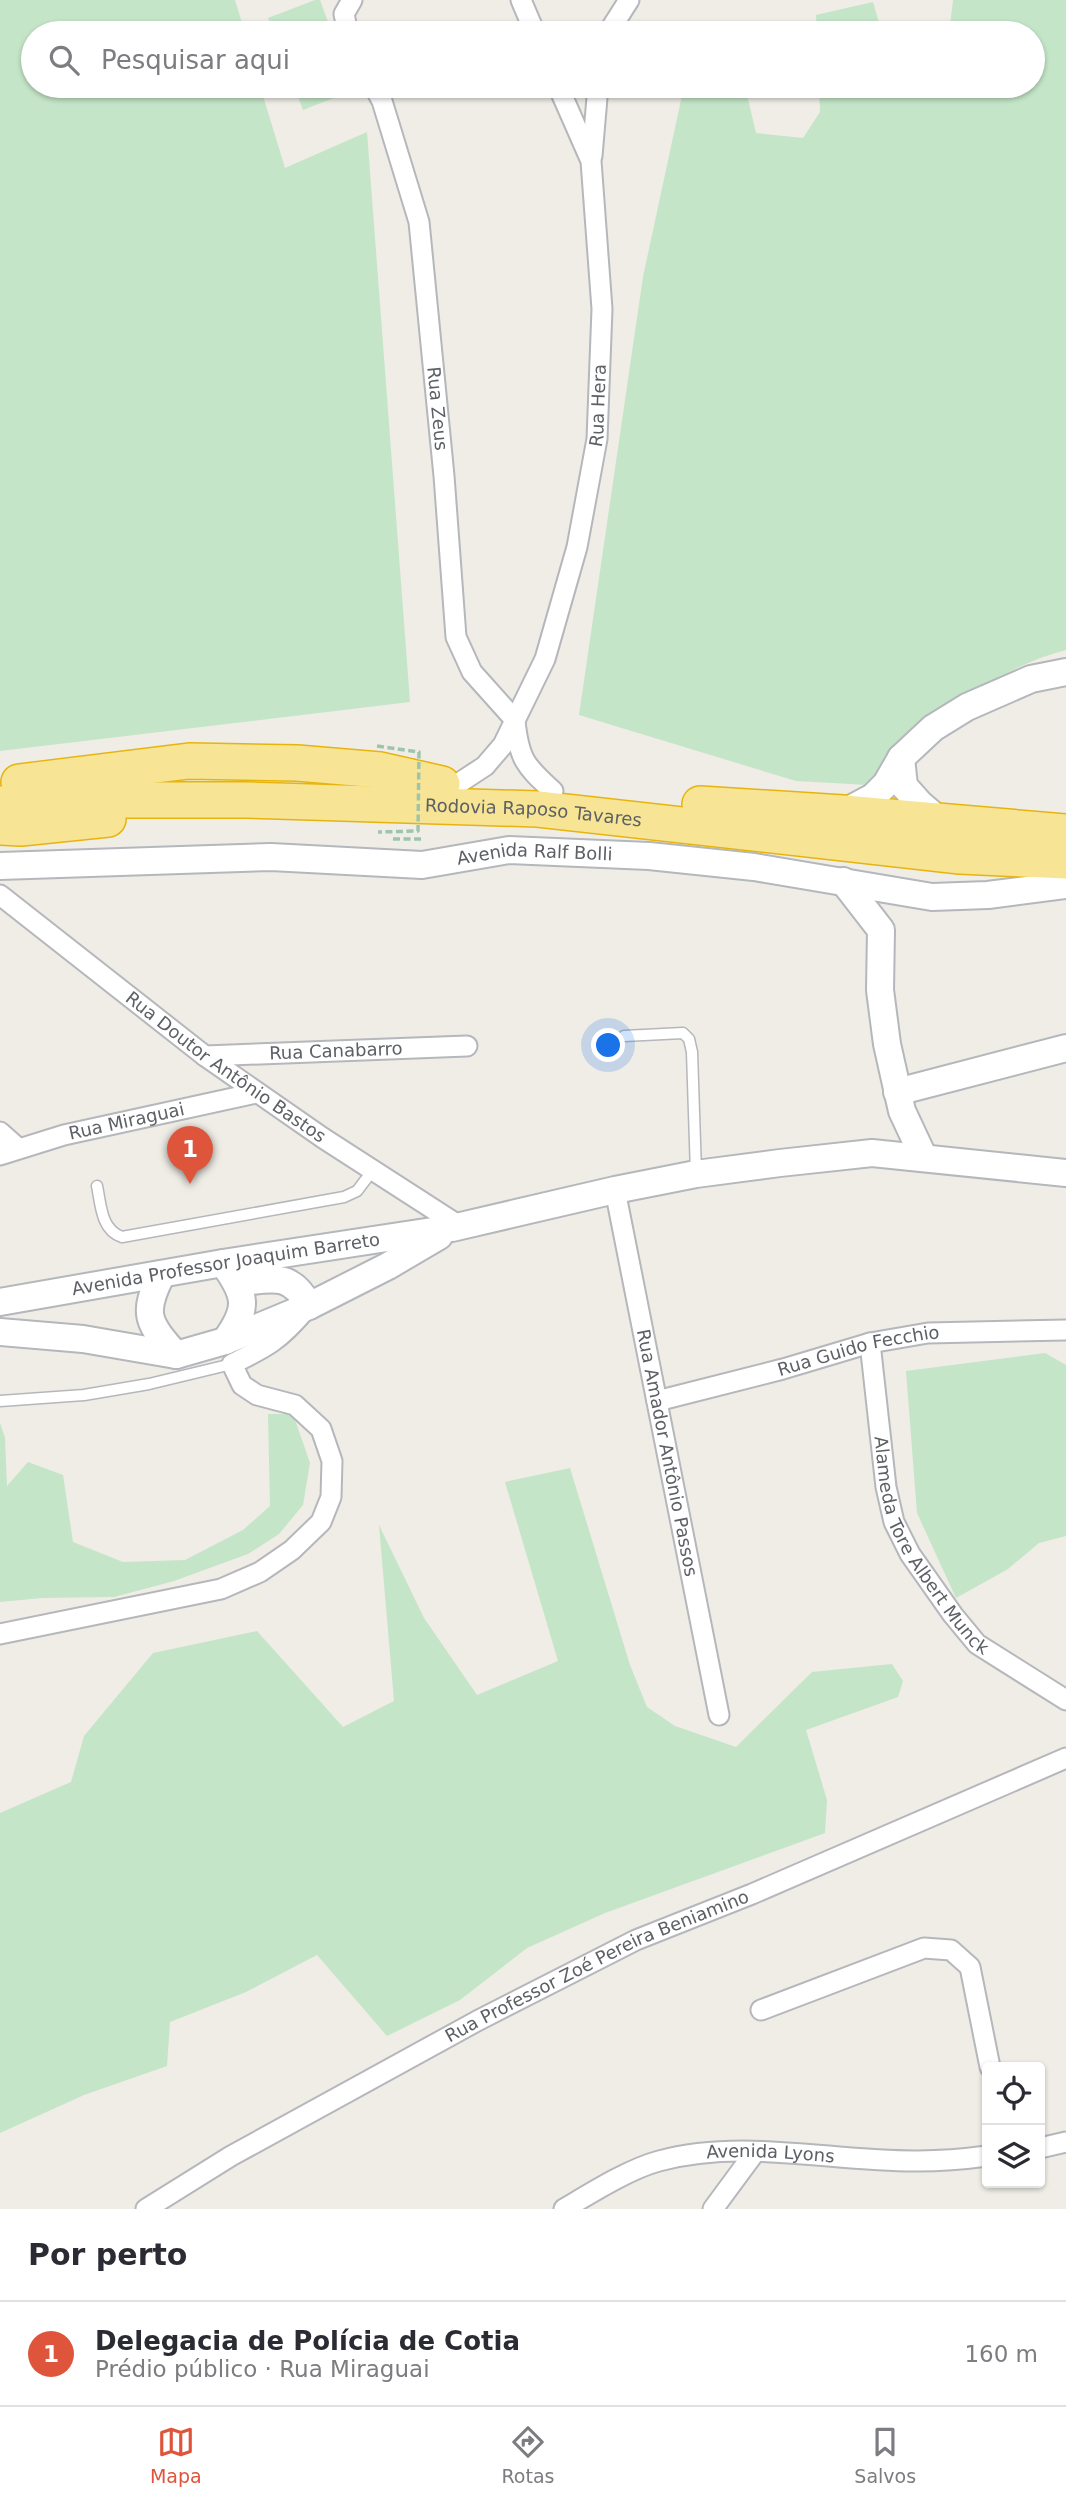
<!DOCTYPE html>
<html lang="pt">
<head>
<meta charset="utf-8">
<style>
  :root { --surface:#fff; --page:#f2f2f3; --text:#2b2b33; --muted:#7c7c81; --line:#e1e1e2; --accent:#df553c }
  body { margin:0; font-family:"DejaVu Sans",sans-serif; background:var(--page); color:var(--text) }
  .controls { position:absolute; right:21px; bottom:21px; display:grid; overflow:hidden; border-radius:7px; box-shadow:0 2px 5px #0004 }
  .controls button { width:63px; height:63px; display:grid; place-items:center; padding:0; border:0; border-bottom:2px solid var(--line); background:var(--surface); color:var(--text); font:35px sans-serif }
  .you { position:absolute; left:609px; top:1046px; width:24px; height:24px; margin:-18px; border:5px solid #fff; border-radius:50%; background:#1a73e8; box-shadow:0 0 0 10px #1a73e833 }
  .badge { display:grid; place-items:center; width:46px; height:46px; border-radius:50%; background:var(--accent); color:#fff; font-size:23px; font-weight:700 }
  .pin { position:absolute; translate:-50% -58px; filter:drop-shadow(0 2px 4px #0008) }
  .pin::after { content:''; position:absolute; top:37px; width:24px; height:21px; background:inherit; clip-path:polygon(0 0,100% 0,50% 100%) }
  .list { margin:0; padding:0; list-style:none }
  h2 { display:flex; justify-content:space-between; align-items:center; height:91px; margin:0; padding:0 28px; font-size:30px }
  h2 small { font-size:23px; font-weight:400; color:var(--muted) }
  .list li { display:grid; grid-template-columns:46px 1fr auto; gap:21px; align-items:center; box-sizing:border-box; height:105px; padding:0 28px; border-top:2px solid var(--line) }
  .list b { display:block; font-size:26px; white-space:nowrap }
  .list p { margin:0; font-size:23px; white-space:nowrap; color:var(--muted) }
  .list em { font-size:23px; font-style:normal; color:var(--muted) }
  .icon { flex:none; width:38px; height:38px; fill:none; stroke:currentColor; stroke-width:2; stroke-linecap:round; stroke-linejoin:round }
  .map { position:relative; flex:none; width:1066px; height:2209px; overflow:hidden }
  .search { position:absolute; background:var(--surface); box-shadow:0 2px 5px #0004; left:21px; right:21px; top:21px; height:77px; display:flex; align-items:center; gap:18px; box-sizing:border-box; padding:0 24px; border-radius:38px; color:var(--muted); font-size:26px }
  .sheet { height:196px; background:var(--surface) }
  nav { display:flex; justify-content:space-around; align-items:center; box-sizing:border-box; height:98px; border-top:2px solid var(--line); background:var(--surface); font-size:19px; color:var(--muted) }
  nav a { display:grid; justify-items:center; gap:4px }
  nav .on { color:var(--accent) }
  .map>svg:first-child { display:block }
  .green { fill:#c4e5c7 }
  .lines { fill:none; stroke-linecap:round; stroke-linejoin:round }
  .service-casing { stroke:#b6b7bc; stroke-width:13 }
  .minor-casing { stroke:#b6b7bc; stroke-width:23 }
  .secondary-casing { stroke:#b4b7bc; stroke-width:30 }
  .motorway-casing { stroke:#e7b40e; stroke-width:38 }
  .path { stroke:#9ec5ac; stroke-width:3.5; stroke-dasharray:7 3.5; stroke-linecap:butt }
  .service { stroke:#fff; stroke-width:10 }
  .minor { stroke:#fff; stroke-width:19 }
  .secondary { stroke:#fff; stroke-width:26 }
  .motorway { stroke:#f7e595; stroke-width:35 }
  .path-bridge { stroke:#9ec5ac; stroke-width:3.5; stroke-dasharray:7 3.5; stroke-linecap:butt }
  .labels { text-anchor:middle; stroke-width:5; stroke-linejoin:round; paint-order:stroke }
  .street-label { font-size:18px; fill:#5d6065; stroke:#fff }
</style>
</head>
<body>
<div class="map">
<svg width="1066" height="2209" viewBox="0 0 1066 2209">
  <rect width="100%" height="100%" fill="#efede6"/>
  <!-- green -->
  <g class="green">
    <path d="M0,0H235L245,33H33V86H260L285,168L367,132L410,702L0,751Z"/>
    <path d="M315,0H320L332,33H274L268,18Z"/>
    <path d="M953,0H1066V650C986,670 926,731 868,785L796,781L579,715L643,277L684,86H745L756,133L803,138L820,112L819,86H1033V33H949Z"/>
    <path d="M873,2L882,33H817L816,15Z"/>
    <path d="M294,86H352L354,90L303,110Z"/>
    <path d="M1045,1353L1066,1365V1536L1039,1543L1008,1569L956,1598L917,1513L906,1371Z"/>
    <path d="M268,1414H293L310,1463L303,1505L279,1534L248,1554L174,1581L114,1597L42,1598L0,1602V1423L5,1438L7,1486L28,1462L63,1475L73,1542L123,1562L185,1560L243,1530L270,1506Z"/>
    <path d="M570,1468L630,1665L647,1707L675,1726L736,1747L812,1672L892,1664L903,1681L898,1697L806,1730L827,1800L825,1833L605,1913L527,1948L460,2000L387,2036L317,1955L246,1992L170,2022L167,2066L84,2095L0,2133V1813L71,1782L84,1736L153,1653L257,1631L343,1727L394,1701L379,1525L424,1618L477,1695L558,1661L505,1482Z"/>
  </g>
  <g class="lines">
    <!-- service casing -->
    <g class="service-casing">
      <g id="service">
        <path d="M624,1036L683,1033L689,1039L692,1052L696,1173"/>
        <path d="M97,1186C101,1205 101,1230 122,1237L344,1197L357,1191L373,1170"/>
        <path d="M0,1401L84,1395L149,1384L232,1364"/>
      </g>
    </g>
    <!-- minor casing -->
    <g class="minor-casing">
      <g id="minor">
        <path d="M521,0L535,33"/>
        <path d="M348,33L344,14L352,0"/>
        <path d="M608,33L629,0"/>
        <path id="s1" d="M374,86L382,101L419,222L444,476L456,637L472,672L515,720"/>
        <path d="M592,156L598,86"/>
        <path d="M515,721C519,759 525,766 553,791"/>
        <path id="s2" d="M456,785L485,766L503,745L545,659L577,547L597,439L602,309L591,161L558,86"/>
        <path id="s3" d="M0,895L205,1056L323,1138L461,1227"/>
        <path id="s4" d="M205,1056L467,1046"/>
        <path d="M0,1132L18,1148"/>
        <path id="s5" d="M0,1155L64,1135L256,1093"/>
        <path id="s6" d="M615,1190L719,1715"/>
        <path id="s7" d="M870,1343L886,1487L894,1522L910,1554L953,1615L977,1644L1066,1700"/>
        <path id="s8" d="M657,1401L783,1369L870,1343L928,1333L1066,1330"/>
        <path d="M0,1634L221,1589L260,1572L292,1550L321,1522L331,1497L332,1461L321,1429L295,1405L257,1395L242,1385L232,1364C267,1347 280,1340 306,1309"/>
        <path d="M761,2010L924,1948L951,1950L970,1967L990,2067"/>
        <path d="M1040,2148L1066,2142"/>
        <path id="s9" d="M146,2209L231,2156L477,2021L636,1940L752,1894L1066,1758"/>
        <path id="s10" d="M564,2209C591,2193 629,2169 659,2161C743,2138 833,2162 918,2161C941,2161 965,2159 987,2156"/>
        <path d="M713,2209L755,2152"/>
      </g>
    </g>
    <!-- secondary casing -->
    <g class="secondary-casing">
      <g id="secondary">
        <path d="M901,758L904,786L920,804L940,821"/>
        <path d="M843,813L873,797L886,784L901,758L933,728L967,707L1031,679L1066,672"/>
        <path id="s11" d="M0,866L271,857L422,865L509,850L649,856L754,867L932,897L988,895L1066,885"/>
        <path d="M843,881L881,930L880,990L887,1044L902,1111L924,1158"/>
        <path d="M897,1092L1066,1048"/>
        <path d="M223,1263C247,1296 249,1308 225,1341"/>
        <path d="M162,1274C141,1314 148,1323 176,1355"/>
        <path d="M237,1283C271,1279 291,1271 309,1306"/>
        <path id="s12" d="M0,1302L223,1263L452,1228L615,1190L696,1174L780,1163L872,1153L1066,1173"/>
        <path d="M0,1332L83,1339L176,1355L225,1341L309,1306L388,1266L439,1236"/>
      </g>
    </g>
    <!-- motorway casing -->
    <g class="motorway-casing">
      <g id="motorway">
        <path d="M19,782L189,761L297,763L380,770L442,784"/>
        <path id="s13" d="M0,804L59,800H246L538,809L960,856L1066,861"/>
        <path d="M700,804L843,813L1066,832"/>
        <path d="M0,827L21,828L108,819"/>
      </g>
    </g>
    <!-- path -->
    <path class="path" d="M393,839H421L419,842"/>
    <!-- service -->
    <use href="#service" class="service"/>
    <!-- minor -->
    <use href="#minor" class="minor"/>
    <!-- secondary -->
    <use href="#secondary" class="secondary"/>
    <!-- motorway -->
    <use href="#motorway" class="motorway"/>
    <!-- path-bridge -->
    <path class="path-bridge" d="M377,746L419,752L418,831L378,832"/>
  </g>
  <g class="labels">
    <!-- street labels -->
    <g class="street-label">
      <text dy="6" stroke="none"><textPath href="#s2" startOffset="418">Rua Hera</textPath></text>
      <text dy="6" stroke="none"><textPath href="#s1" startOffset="331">Rua Zeus</textPath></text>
      <text dy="6" stroke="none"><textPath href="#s13" startOffset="534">Rodovia Raposo Tavares</textPath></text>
      <text dy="6" stroke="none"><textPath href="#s11" startOffset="536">Avenida Ralf Bolli</textPath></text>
      <text dy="6" stroke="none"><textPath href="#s4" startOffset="131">Rua Canabarro</textPath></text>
      <text dy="6" stroke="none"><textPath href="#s3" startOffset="284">Rua Doutor Antônio Bastos</textPath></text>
      <text dy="6" stroke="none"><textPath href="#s5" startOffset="131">Rua Miraguai</textPath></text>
      <text dy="6" stroke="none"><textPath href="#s12" startOffset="229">Avenida Professor Joaquim Barreto</textPath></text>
      <text dy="6" stroke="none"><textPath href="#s8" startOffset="208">Rua Guido Fecchio</textPath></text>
      <text dy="6" stroke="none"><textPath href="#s6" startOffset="268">Rua Amador Antônio Passos</textPath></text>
      <text dy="6" stroke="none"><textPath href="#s7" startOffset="217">Alameda Tore Albert Munck</textPath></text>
      <text dy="6" stroke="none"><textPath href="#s9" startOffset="513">Rua Professor Zoé Pereira Beniamino</textPath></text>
      <text dy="6" stroke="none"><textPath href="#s10" startOffset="219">Avenida Lyons</textPath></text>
    </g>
  </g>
</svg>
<div class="controls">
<button><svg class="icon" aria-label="locate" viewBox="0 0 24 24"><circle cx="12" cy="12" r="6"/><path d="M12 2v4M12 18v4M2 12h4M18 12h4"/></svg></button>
<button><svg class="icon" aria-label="layers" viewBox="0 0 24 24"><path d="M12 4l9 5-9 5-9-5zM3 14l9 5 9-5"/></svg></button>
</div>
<div class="you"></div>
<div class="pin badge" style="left:190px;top:1184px">1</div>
<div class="search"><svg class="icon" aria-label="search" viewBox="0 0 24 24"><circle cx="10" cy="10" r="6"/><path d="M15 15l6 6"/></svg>Pesquisar aqui</div>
</div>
<section class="sheet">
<h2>Por perto<small></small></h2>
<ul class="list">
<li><span class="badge">1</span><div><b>Delegacia de Polícia de Cotia</b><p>Prédio público · Rua Miraguai</p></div><em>160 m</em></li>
</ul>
</section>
<nav>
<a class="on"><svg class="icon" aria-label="map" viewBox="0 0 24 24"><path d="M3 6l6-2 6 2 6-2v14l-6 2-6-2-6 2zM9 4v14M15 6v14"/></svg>Mapa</a>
<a><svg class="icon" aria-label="directions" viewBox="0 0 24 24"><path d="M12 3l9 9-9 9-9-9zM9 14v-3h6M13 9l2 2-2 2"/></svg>Rotas</a>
<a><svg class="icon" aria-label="saved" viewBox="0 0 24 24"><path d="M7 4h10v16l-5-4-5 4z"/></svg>Salvos</a>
</nav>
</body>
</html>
